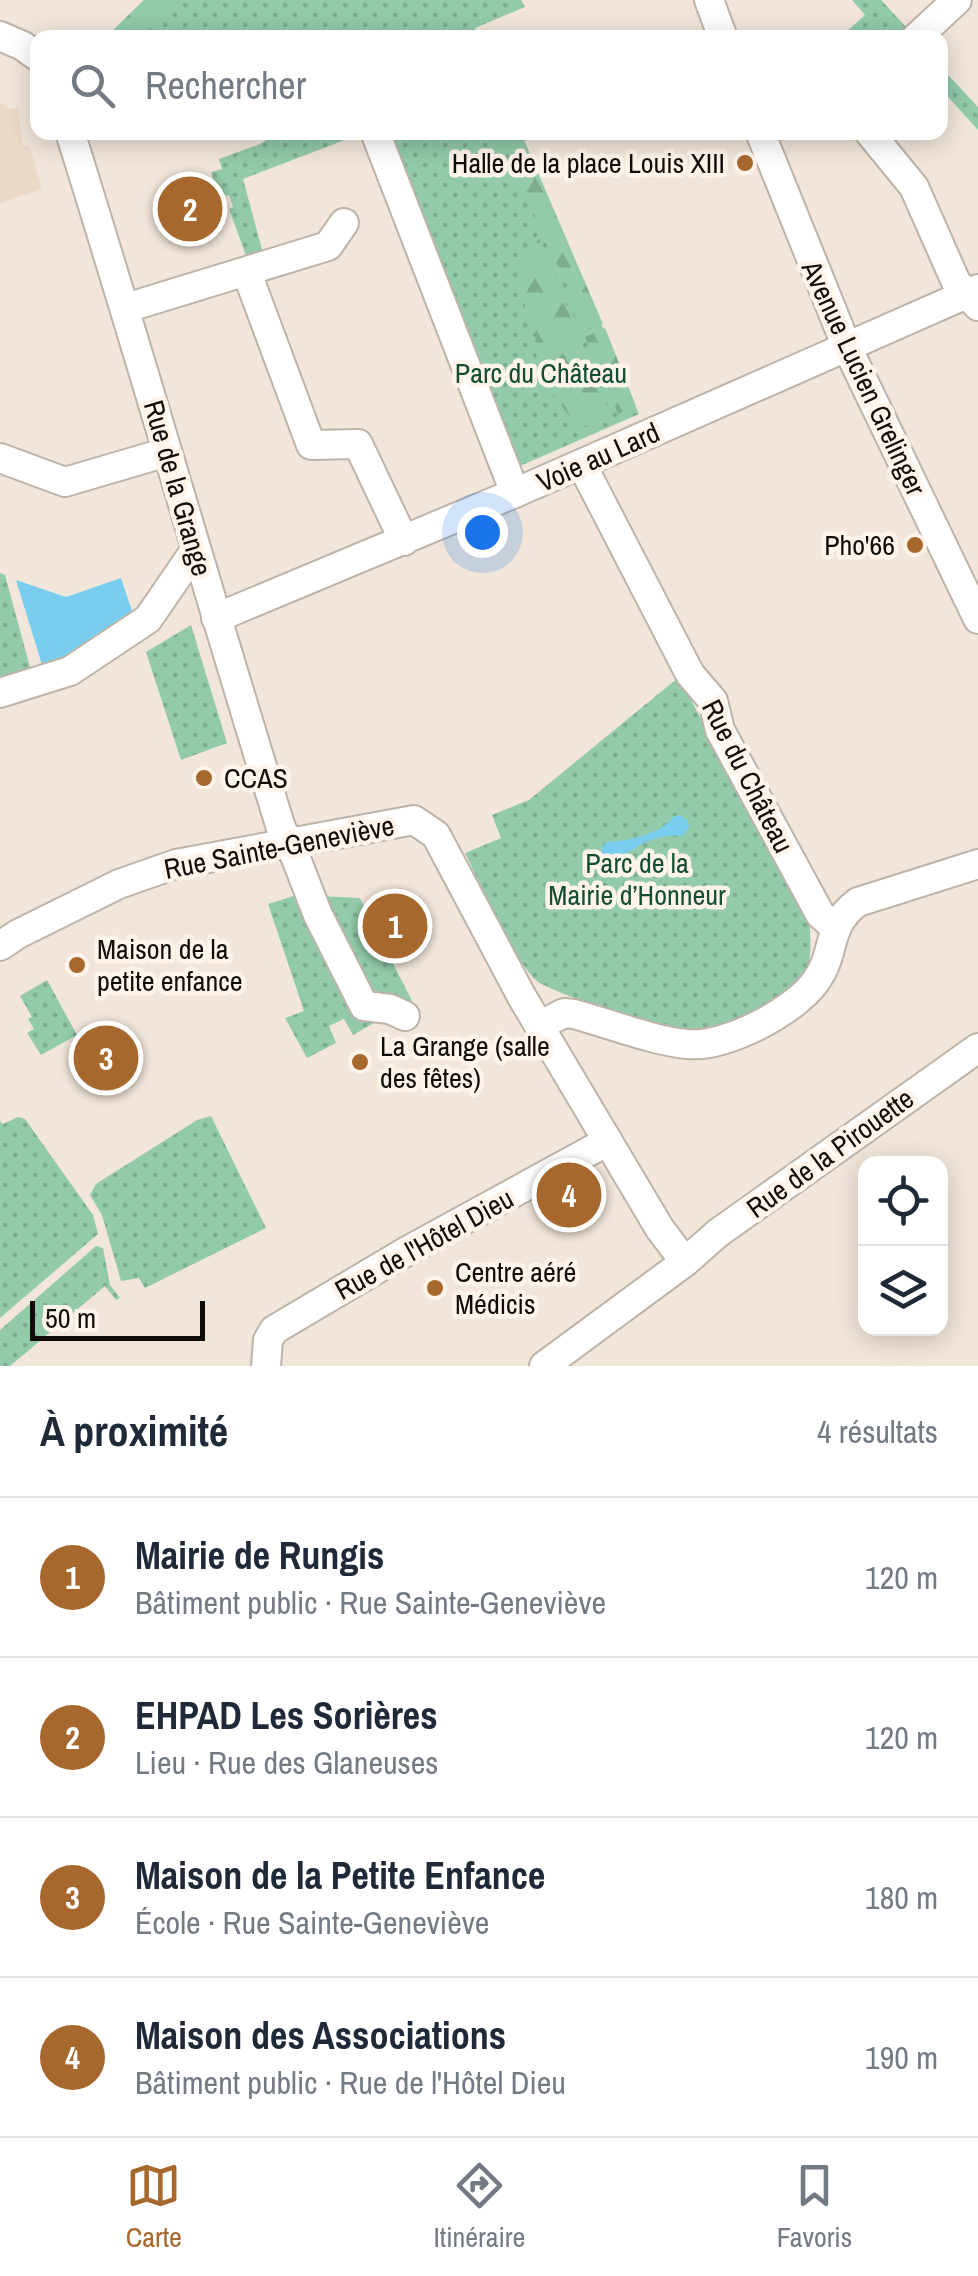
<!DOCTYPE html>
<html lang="fr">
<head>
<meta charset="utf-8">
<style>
  :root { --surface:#fff; --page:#f6f6f7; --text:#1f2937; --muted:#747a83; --line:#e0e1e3; --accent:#a6682d }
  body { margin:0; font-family:"Archivo Narrow",sans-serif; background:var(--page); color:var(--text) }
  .controls { position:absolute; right:30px; bottom:30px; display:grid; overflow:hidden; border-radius:20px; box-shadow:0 5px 25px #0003 }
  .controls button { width:90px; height:90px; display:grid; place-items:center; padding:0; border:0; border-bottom:2px solid var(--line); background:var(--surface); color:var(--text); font:50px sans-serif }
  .scale { position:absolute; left:30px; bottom:25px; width:175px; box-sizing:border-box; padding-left:10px; border:5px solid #100c08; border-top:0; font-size:28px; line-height:35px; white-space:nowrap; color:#100c08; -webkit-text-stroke:8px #fef4ea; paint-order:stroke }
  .you { position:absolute; left:482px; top:532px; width:35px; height:35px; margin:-25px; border:8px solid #fff; border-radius:50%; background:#1a73e8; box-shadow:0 0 0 15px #1a73e833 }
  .badge { display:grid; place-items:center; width:65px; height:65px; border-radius:50%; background:var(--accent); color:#fff; font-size:32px; font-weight:700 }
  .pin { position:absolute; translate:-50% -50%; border:5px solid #fff; box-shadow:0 2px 10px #0006 }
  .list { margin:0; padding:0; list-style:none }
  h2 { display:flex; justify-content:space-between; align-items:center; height:130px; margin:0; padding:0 40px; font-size:42px }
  h2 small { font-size:32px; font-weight:400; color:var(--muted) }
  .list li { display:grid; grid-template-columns:65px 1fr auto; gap:30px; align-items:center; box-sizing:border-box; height:160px; padding:0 40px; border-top:2px solid var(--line) }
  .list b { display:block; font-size:38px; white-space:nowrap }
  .list p { margin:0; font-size:32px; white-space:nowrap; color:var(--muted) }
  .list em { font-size:32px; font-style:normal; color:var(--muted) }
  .icon { flex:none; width:55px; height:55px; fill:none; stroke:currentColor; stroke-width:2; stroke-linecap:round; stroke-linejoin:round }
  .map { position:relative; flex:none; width:978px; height:1366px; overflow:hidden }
  .search { position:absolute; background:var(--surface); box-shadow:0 5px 25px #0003; left:30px; right:30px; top:30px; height:110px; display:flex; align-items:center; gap:25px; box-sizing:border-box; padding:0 35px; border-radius:20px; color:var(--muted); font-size:38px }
  .sheet { height:770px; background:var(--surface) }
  nav { display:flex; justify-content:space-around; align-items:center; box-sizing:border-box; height:140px; border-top:2px solid var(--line); background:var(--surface); font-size:28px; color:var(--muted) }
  nav a { display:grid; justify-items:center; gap:5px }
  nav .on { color:var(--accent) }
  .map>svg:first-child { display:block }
  .built { fill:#ecdac8 }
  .green { fill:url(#green-dots) }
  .forest { fill:url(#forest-firs) }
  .water { fill:#79ceef }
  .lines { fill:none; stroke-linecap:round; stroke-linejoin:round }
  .minor-casing { stroke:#beb3a7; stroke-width:32 }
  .minor { stroke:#fff; stroke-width:28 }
  .poi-dot { fill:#a6682d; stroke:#fef4ea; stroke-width:4 }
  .labels { text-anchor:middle; stroke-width:9; stroke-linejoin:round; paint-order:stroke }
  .poi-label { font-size:28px; fill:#100c08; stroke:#fef4ea; text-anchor:start }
  .park-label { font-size:28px; fill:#134d32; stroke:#fef4ea }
  .street-label { font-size:28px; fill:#100c08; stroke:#fef4ea }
</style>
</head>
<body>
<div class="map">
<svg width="978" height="1366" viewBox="0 0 978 1366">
  <defs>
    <pattern id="green-dots" width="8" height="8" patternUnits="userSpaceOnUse" patternTransform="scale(2.5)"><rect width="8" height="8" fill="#92caaa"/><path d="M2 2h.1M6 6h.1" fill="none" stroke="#7dac91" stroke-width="1.8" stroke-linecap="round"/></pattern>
    <pattern id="forest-firs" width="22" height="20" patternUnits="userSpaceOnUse" patternTransform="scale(2.5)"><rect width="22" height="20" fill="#92caaa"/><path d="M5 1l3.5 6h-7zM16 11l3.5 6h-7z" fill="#7dac91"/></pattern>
  </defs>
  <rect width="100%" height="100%" fill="#f2e6da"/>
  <!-- built -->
  <path class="built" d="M3,104L8,109L18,108L23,146L29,145L42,189L0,203V105Z"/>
  <!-- green -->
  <g class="green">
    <path d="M144,0H521L525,7L475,28L478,37L106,38Z"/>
    <path d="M852,0H881L906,27L895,37H833L841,30L845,33L865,15Z"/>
    <path d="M940,66L978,107V130L941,89Z"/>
    <path d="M278,133H363L243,179L264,257L248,261L229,209L233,207L229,195L218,198L211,172L222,169L219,159L260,144Z"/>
    <path d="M370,133H521L639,414L497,476Z"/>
    <path d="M0,573L5,575L31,671L0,681Z"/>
    <path d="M191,625L227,743L181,760L146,652Z"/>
    <path d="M679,677L810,927C810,940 812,953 808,965C797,997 730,1027 698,1030C676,1031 554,995 537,981C516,964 479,881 465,853L501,838L492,815L529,800Z"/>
    <path d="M297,895L360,898L412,1001L353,1035L344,1019L329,1026L336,1043L307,1058L285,1018L304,1011L268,904Z"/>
    <path d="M47,980L77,1035L41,1055L27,1033L34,1029L28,1019L32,1017L20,996Z"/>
    <path d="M211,1116L266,1228L145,1288L139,1278L121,1281L102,1215L90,1195L96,1184L197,1120Z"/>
    <path d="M18,1117L25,1119L93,1215L98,1234L0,1318V1121L3,1124Z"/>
    <path d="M96,1246L103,1248L110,1285L120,1298L116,1300L105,1286L10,1366H0V1330Z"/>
  </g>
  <!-- forest -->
  <g class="forest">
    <path d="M144,0H178L150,37H106Z"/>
    <path d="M491,133H521L603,324L582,332L572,310L567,282L548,247L517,174Z"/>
    <path d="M539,239L561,283L565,302L610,414L579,429L553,394L535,352L536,325L521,298L523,259Z"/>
    <path d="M605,328L636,406L618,414L585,337Z"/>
  </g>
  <!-- water -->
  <g class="water">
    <path d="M121,578L133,614L69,660L43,668L16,580L66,597Z"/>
    <path d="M679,815L688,821L689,828L682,836C657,832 632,848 615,862L602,856V847L607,842C627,841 661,835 674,816Z"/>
  </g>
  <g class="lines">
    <!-- minor casing -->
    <g class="minor-casing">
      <g id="minor">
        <path d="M709,0L723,38"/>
        <path d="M0,36L23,46L38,57"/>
        <path d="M916,38L957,0"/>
        <path d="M70,132C143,364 209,597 281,828L289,843"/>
        <path d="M375,132L515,493"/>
        <path d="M760,132L846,345L978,619"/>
        <path d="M869,132L914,187L956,282L978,306"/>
        <path d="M247,273L311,445L358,444L404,541"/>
        <path d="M126,308L328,246L344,223"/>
        <path d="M0,458L65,482L167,452"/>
        <path d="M582,465L690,674L713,701L720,730L820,914L834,927"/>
        <path d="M216,618L515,493L978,289"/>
        <path d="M0,693L70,671L148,619L196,549"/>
        <path d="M295,856L318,915L364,1006L390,1009L405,1016"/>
        <path d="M0,946L18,934L119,884L176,864L414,820L436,835L522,997L660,1229L685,1262"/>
        <path d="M539,1026L564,1013L574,1014C607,1023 654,1041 687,1044C725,1048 794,1012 816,981C837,952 825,926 858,902L978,864"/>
        <path d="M266,1366L268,1340L274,1330L407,1251L608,1141"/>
        <path d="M544,1366L685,1262L718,1233L978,1048"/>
      </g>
    </g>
    <!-- minor -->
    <use href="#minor" class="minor"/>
  </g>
  <!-- markers -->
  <g class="poi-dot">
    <circle cx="745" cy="163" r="10"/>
    <circle cx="915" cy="545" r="10"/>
    <circle cx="204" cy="778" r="10"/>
    <circle cx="77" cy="965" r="10"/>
    <circle cx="360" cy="1062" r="10"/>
    <circle cx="435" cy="1288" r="10"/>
  </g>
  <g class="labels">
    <!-- poi labels -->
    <g class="poi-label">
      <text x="725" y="173" text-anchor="end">Halle de la place Louis XIII</text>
      <text x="895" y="555" text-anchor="end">Pho'66</text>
      <text x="224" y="788">CCAS</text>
      <text x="97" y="959">Maison de la<tspan x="97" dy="32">petite enfance</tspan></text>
      <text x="380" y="1056">La Grange (salle<tspan x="380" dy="32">des fêtes)</tspan></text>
      <text x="455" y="1282">Centre aéré<tspan x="455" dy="32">Médicis</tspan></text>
    </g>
    <!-- park labels -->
    <g class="park-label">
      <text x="541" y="383">Parc du Château</text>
      <text x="637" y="873">Parc de la<tspan x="637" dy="32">Mairie d’Honneur</tspan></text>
    </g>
    <!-- street labels -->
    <g class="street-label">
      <text transform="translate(864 378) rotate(65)" y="10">Avenue Lucien Grelinger</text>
      <text transform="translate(598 457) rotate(-24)" y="10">Voie au Lard</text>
      <text transform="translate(178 488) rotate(74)" y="10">Rue de la Grange</text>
      <text transform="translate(748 776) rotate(63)" y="10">Rue du Château</text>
      <text transform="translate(279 847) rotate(-11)" y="10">Rue Sainte-Geneviève</text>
      <text transform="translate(830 1153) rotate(-36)" y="10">Rue de la Pirouette</text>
      <text transform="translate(424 1244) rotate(-29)" y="10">Rue de l'Hôtel Dieu</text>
    </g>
  </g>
</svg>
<div class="controls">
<button><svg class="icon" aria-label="locate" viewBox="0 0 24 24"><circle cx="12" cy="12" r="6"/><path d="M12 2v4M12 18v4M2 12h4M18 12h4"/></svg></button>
<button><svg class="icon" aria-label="layers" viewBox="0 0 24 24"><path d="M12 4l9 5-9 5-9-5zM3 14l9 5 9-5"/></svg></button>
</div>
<div class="scale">50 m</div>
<div class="you"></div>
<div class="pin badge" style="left:395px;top:926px">1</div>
<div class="pin badge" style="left:190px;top:209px">2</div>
<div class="pin badge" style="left:106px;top:1058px">3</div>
<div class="pin badge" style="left:569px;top:1195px">4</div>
<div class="search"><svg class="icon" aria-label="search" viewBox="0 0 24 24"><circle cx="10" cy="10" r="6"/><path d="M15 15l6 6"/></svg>Rechercher</div>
</div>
<section class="sheet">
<h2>À proximité<small>4 résultats</small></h2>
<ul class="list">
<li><span class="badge">1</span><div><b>Mairie de Rungis</b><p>Bâtiment public · Rue Sainte-Geneviève</p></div><em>120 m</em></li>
<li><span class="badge">2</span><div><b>EHPAD Les Sorières</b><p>Lieu · Rue des Glaneuses</p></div><em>120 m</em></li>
<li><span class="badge">3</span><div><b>Maison de la Petite Enfance</b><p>École · Rue Sainte-Geneviève</p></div><em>180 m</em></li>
<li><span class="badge">4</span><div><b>Maison des Associations</b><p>Bâtiment public · Rue de l'Hôtel Dieu</p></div><em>190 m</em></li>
</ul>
</section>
<nav>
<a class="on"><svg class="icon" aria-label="map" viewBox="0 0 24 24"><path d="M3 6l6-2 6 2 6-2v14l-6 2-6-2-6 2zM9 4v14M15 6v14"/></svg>Carte</a>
<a><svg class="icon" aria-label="directions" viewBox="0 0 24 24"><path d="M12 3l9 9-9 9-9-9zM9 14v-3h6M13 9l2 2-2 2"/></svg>Itinéraire</a>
<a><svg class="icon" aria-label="saved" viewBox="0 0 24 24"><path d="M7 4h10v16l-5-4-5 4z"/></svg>Favoris</a>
</nav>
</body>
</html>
